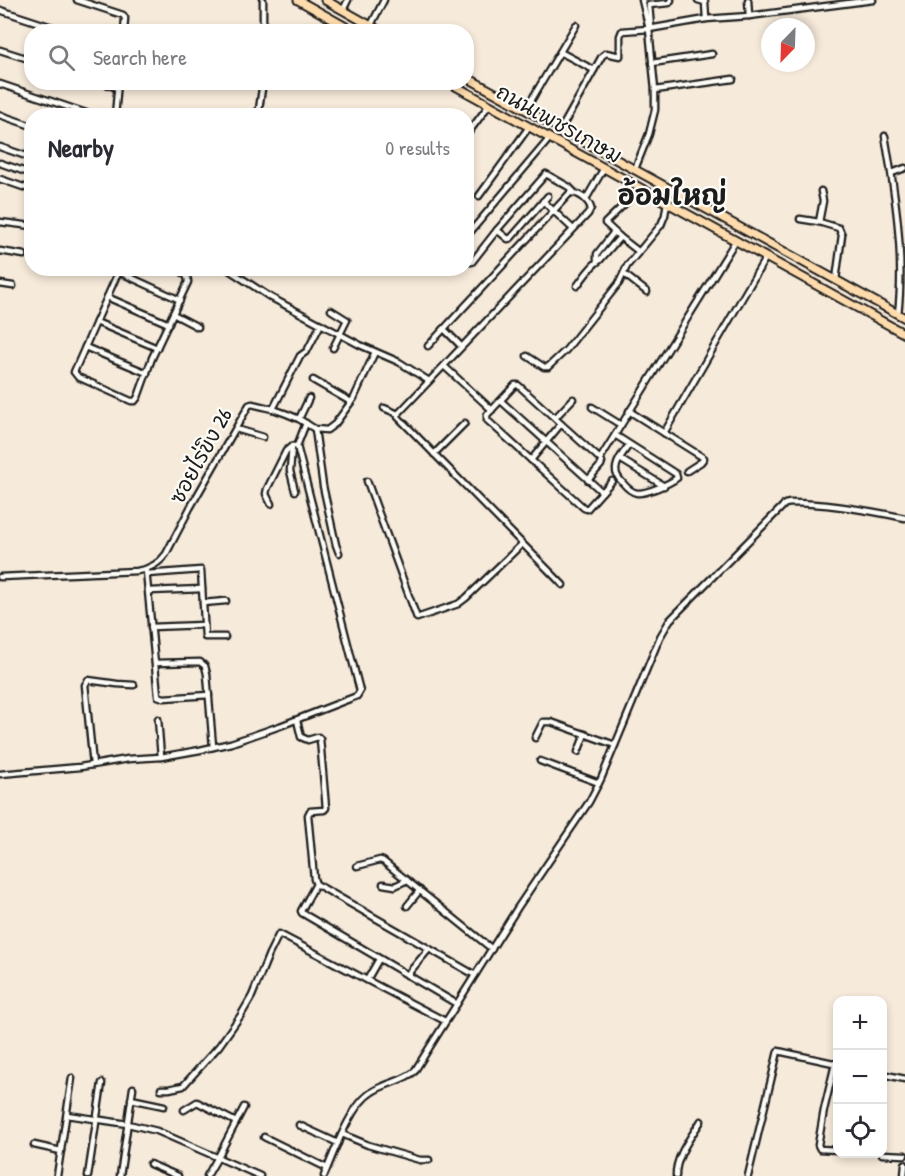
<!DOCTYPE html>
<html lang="en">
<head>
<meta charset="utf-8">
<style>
  :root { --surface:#fff; --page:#f7f7f7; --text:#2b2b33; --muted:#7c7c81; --line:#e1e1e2 }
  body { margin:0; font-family:"Patrick Hand","Playpen Sans Thai",sans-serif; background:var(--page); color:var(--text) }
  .controls { position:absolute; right:18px; bottom:18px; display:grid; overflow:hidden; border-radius:12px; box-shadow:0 3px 9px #0003 }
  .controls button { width:54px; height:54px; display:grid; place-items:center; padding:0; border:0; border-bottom:2px solid var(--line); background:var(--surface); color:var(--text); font:30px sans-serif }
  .compass { position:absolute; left:761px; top:18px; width:54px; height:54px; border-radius:50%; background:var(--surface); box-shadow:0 3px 9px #0003; rotate:203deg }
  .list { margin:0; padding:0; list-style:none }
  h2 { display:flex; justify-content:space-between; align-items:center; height:78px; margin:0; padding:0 24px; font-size:26px }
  h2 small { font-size:20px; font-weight:400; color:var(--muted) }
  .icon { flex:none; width:33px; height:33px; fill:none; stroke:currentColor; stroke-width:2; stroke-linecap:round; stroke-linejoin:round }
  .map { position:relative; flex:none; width:905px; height:1176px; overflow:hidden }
  .search { position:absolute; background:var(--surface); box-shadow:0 3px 9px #0003; left:24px; top:24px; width:450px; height:66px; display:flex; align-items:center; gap:15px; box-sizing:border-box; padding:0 21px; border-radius:24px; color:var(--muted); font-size:22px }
  .panel { position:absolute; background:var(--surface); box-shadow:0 3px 9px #0003; left:24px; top:108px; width:450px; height:168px; border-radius:24px }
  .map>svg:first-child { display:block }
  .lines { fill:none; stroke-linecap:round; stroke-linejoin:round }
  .minor-casing { stroke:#1c1c1c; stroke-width:9 }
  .primary-casing { stroke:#1c1c1c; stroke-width:11 }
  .minor { stroke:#fdfcf7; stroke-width:4.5 }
  .primary { stroke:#fedbac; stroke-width:7 }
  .labels { text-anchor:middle; stroke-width:4.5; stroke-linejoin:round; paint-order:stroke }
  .street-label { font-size:21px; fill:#1c1c1c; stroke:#fdfcf7 }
  .district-label { font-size:27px; font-weight:bold; fill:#1c1c1c; stroke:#fdfcf7 }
</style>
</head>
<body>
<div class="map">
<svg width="905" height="1176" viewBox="0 0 905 1176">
  <rect width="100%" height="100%" fill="#f6eada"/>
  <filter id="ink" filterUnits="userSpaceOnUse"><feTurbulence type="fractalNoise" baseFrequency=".0167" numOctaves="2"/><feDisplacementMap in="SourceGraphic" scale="12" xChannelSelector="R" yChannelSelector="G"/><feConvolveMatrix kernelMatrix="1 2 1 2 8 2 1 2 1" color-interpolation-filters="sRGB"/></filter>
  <g filter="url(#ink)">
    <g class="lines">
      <!-- minor casing -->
      <g class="minor-casing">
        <g id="minor">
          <path d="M77,0L123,15L125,18L124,32"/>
          <path d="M698,0L705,2L706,19"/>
          <path d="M748,0L749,16"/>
          <path d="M0,10L67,32"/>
          <path d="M343,10L348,0"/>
          <path d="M371,25L384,0"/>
          <path d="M651,28L649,5L669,3L671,0"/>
          <path d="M263,32V0"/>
          <path d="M0,50L32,60"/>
          <path d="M560,52L594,70"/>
          <path d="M652,63L712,54"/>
          <path d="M101,82L117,88"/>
          <path d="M265,82L298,83"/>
          <path d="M0,84L95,116"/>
          <path d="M655,90L733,79"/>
          <path d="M526,109L576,25"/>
          <path d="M0,115L32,126"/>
          <path d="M115,116L118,82"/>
          <path d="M258,116L263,82"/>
          <path d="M561,129L602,56L606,53L620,56V36L622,31L649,29L706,19L749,16L873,0"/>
          <path d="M466,136L489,105"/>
          <path d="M885,136C895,193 905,257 898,314"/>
          <path d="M0,147L32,158"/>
          <path d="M0,163L32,174"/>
          <path d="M635,169L649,134L655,110V90L649,29L642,0"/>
          <path d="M892,173L905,168"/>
          <path d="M0,179L32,190"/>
          <path d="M821,191L823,201L819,222L839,228L842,235L836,280"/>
          <path d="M479,196L529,127"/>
          <path d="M586,199L604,168"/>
          <path d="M543,201L573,229"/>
          <path d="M800,219L819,222"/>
          <path d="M0,222L32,226"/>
          <path d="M497,230L546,174L569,187L574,192"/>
          <path d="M466,237L550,138"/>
          <path d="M620,237L605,223L641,188"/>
          <path d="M0,251L24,255"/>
          <path d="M466,261L470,262H472L497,230L508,239L511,238L548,196"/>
          <path d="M597,261V254L614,232"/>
          <path d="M120,268L74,372L78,377L131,401H135L138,397L152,358L188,282C188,274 182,272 176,268"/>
          <path d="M226,268L270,297L360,345L399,362L429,381"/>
          <path d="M119,272L180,300"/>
          <path d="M624,274L647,292"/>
          <path d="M0,284L13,286"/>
          <path d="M577,286C584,277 591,265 600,260L620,237L638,251"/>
          <path d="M107,297L169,324"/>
          <path d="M331,310L347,320L333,348"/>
          <path d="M173,314L198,327"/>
          <path d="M96,322L157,348"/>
          <path d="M444,329L461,346"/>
          <path d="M85,347L147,373"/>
          <path d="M527,356L544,367H548L566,350L619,283L627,266L661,225L665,215L667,202"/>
          <path d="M444,366L492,410"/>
          <path d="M313,380L351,402"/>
          <path d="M501,401L602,492"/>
          <path d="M592,407L621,425"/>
          <path d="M384,408L398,414V417L563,585"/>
          <path d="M273,409L300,356L307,351L321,324"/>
          <path d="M629,411L704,458L701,462L687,471"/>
          <path d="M398,414L588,214L591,208C588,200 579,192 570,193L428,346"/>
          <path d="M555,418L573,399"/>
          <path d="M299,419L309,398"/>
          <path d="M236,429L263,437"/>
          <path d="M315,429L323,486L336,545L339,553"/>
          <path d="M664,433L766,257"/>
          <path d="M615,435L676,474L677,478C669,484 646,494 637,493C631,492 626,487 622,482C619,479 616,475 616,470C616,461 624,452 629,445"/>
          <path d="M292,446L290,471L295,491"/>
          <path d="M434,454L465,423"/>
          <path d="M600,459L736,240"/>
          <path d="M620,459L664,486"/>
          <path d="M531,460L561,424"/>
          <path d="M588,480L601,465L602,462L600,459L518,385H515L487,415V420L584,508L587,509L612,481"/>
          <path d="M367,481L417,618L458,604L466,598L522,544"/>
          <path d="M271,504L266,494L267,489L286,451L292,446H297"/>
          <path d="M146,570L158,696L164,698L209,695"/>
          <path d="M147,574L201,570L205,637H225"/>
          <path d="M0,577L137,571C149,569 159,564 166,554L190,508L249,405L252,404L273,409L287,414L299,419L315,429L327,430L335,424L354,398L375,352"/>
          <path d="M149,591L202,589"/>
          <path d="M203,603L226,601"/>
          <path d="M151,627L204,625"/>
          <path d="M155,663L200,662L205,666L207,674L213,747"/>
          <path d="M158,719L161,757"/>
          <path d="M297,720L301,737L308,740L318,737L320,739L326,808L324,810L310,811L308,815L314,879L316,884L475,975"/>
          <path d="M535,738L543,722H551L615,745"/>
          <path d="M578,752L585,734"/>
          <path d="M540,761L599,783"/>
          <path d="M93,765L85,685L88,680L117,684L134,685"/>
          <path d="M0,774L80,767L128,759L161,757L200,750L231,743L280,726L357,696L360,691L297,446L306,423"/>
          <path d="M357,866L380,860L383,861L492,949"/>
          <path d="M316,884L301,911L302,913L457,1004"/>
          <path d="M383,884L395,886L407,880"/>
          <path d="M407,906L420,890"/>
          <path d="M407,975L429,949"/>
          <path d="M367,980L379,959"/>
          <path d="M835,1064L824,1110L818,1145L820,1149L838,1150"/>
          <path d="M882,1074L905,1079"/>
          <path d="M161,1089H169L183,1086L219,1046L241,1015L252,996L269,954L279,934L445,1021"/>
          <path d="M131,1099L164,1106"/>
          <path d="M184,1110L197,1102L236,1122"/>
          <path d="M67,1115L128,1124L157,1131L260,1176"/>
          <path d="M299,1125L338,1143"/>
          <path d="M342,1134L368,1145L420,1160H429"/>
          <path d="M264,1137L327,1168"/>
          <path d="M34,1145L61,1151"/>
          <path d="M882,1154L905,1155"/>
          <path d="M150,1164L178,1176"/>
          <path d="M57,1176L72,1078"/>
          <path d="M88,1176L102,1083"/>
          <path d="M120,1176L133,1088"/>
          <path d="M207,1176L218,1157L244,1107"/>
          <path d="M324,1176C334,1153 350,1105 372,1092C385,1083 401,1082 414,1072L518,907L589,802L601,779L660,637L670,620L785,504L790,503C828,503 867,510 905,518"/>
          <path d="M676,1176C675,1157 691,1137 701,1121"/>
          <path d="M748,1176L778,1051L838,1064"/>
          <path d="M904,1176L905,1164"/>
        </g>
      </g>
      <!-- primary casing -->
      <g class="primary-casing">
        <g id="primary">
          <path d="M298,0L355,32"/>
          <path d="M325,0L382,32"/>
          <path d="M466,77L905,318"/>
          <path d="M448,82L905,334"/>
        </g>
      </g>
      <!-- minor -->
      <use href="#minor" class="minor"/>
      <!-- primary -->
      <use href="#primary" class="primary"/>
    </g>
  </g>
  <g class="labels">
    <!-- street labels -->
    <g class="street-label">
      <text transform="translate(559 124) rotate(29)" y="7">ถนนเพชรเกษม</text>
      <text transform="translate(201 456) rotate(-61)" y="7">ซอยไร่ขิง 26</text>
    </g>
    <!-- district labels -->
    <g class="district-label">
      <text x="672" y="205">อ้อมใหญ่</text>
    </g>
  </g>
</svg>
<div class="controls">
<button>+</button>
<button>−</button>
<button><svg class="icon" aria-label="locate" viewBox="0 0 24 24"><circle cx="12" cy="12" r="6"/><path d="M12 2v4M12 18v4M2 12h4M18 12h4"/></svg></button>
</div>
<svg class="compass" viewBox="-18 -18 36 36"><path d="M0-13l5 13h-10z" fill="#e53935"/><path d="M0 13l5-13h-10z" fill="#7c7c81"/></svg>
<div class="search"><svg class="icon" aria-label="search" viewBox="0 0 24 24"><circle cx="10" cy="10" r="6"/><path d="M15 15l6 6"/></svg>Search here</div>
<section class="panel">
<h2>Nearby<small>0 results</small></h2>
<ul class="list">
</ul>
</section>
</div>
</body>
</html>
